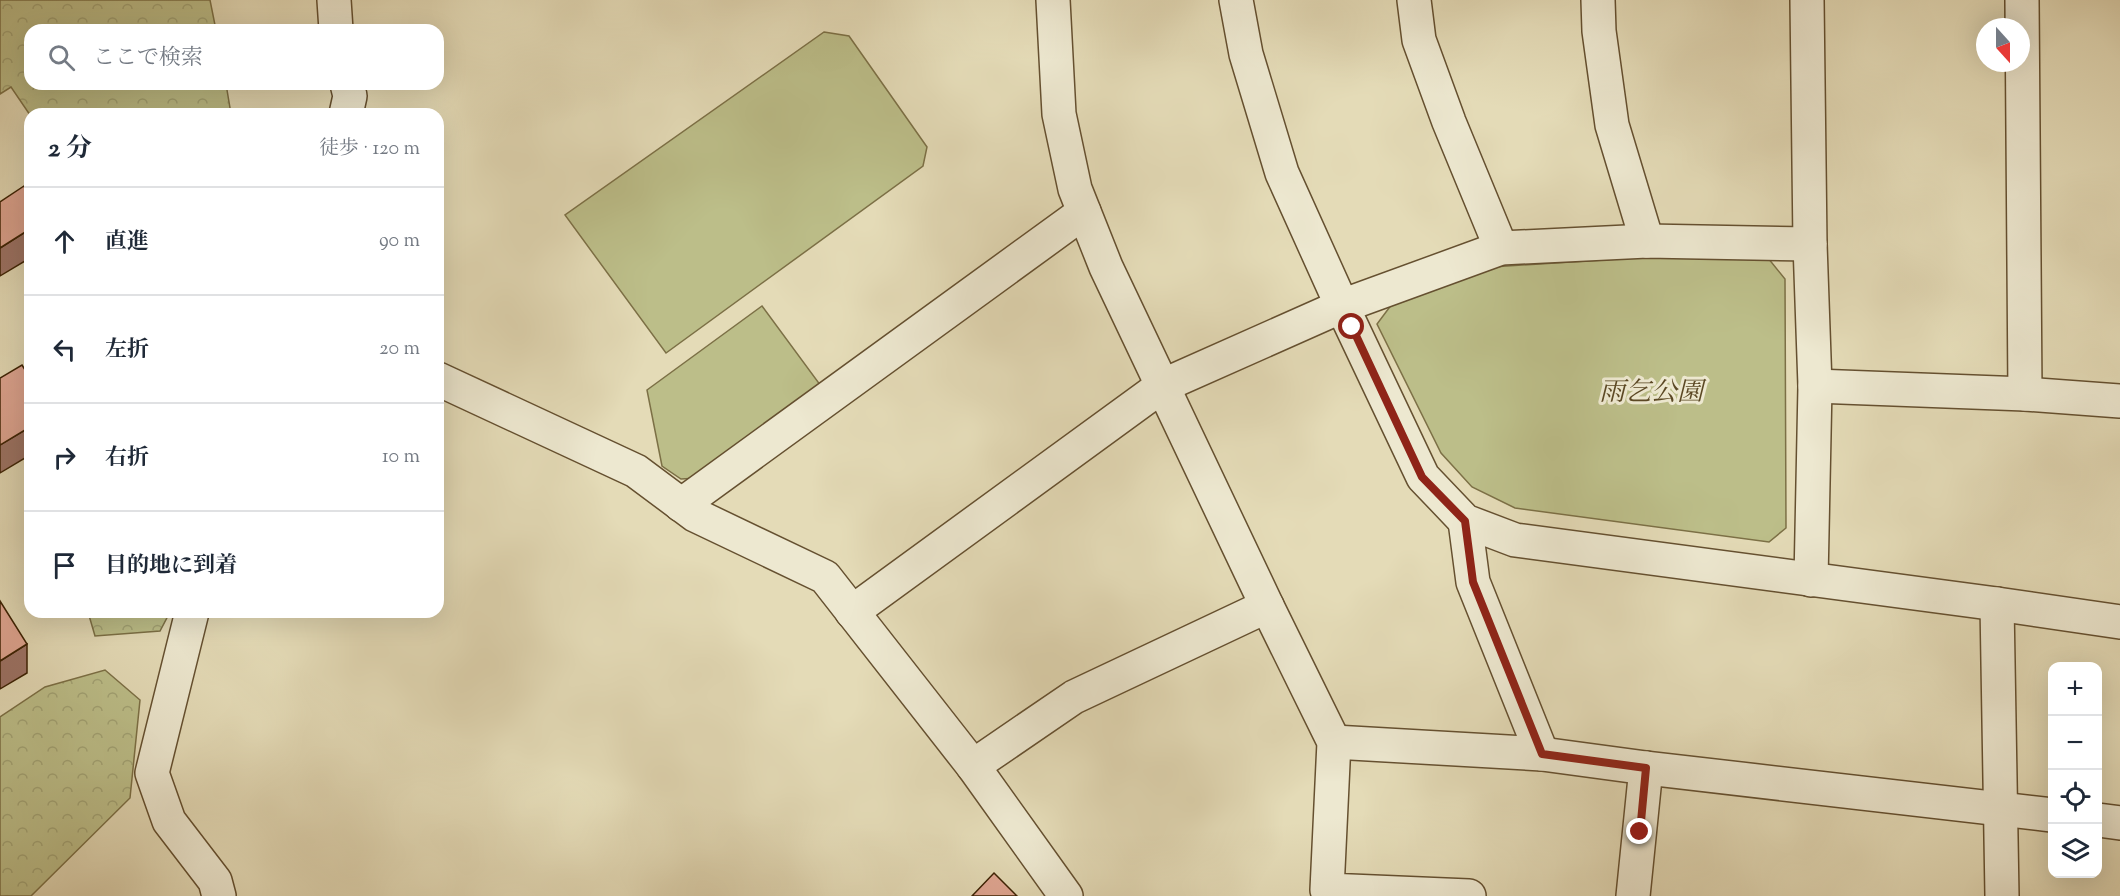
<!DOCTYPE html>
<html lang="ja">
<head>
<meta charset="utf-8">
<style>
  :root { --surface:#fff; --page:#f6f6f7; --text:#1f2937; --muted:#747a83; --line:#e0e1e3 }
  body { margin:0; font-family:"Sorts Mill Goudy","Noto Serif JP",serif; background:var(--page); color:var(--text) }
  .controls { position:absolute; right:18px; bottom:18px; display:grid; overflow:hidden; border-radius:12px; box-shadow:0 6px 24px #0002 }
  .controls button { width:54px; height:54px; display:grid; place-items:center; padding:0; border:0; border-bottom:2px solid var(--line); background:var(--surface); color:var(--text); font:30px sans-serif }
  .compass { position:absolute; left:1976px; top:18px; width:54px; height:54px; border-radius:50%; background:var(--surface); box-shadow:0 6px 24px #0002; rotate:159deg }
  .stop { position:absolute; width:18px; height:18px; margin:-14px; border:4px solid #8f2418; border-radius:50%; background:#fff }
  .stop.end { background:#8f2418; border-color:#fff; box-shadow:0 2px 6px #0008 }
  .list { margin:0; padding:0; list-style:none }
  h2 { display:flex; justify-content:space-between; align-items:center; height:78px; margin:0; padding:0 24px; font-size:26px }
  h2 small { font-size:20px; font-weight:400; color:var(--muted) }
  .list li { display:grid; grid-template-columns:39px 1fr auto; gap:18px; align-items:center; box-sizing:border-box; height:108px; padding:0 24px; border-top:2px solid var(--line) }
  .list b { display:block; font-size:22px; white-space:nowrap }
  .list em { font-size:20px; font-style:normal; color:var(--muted) }
  .icon { flex:none; width:33px; height:33px; fill:none; stroke:currentColor; stroke-width:2; stroke-linecap:round; stroke-linejoin:round }
  .map { position:relative; flex:none; width:2120px; height:896px; overflow:hidden }
  .search { position:absolute; background:var(--surface); box-shadow:0 6px 24px #0002; left:24px; top:24px; width:420px; height:66px; display:flex; align-items:center; gap:15px; box-sizing:border-box; padding:0 21px; border-radius:18px; color:var(--muted); font-size:22px }
  .panel { position:absolute; background:var(--surface); box-shadow:0 6px 24px #0002; left:24px; top:108px; width:420px; height:510px; border-radius:18px }
  .map>svg:first-child { display:block }
  .forest { fill:url(#forest-crowns); stroke:#7c7046; stroke-width:1.5 }
  .park { fill:#bcbe89; stroke:#7c7046; stroke-width:1.5 }
  .lines { fill:none; stroke-linecap:round; stroke-linejoin:round }
  .minor-casing { stroke:#655030; stroke-width:36 }
  .minor { stroke:#ede8d0; stroke-width:33 }
  .shaded-wall { fill:#9d7467; stroke:#3b2103; stroke-width:1.5 }
  .building { fill:#e0a693; stroke:#3b2103; stroke-width:1.5 }
  .route { stroke:#8f2418; stroke-width:8 }
  .labels { text-anchor:middle; stroke-width:6; stroke-linejoin:round; paint-order:stroke }
  .park-label { font-size:26px; font-style:italic; fill:#5b4824; stroke:#ede8d0 }
</style>
</head>
<body>
<div class="map">
<svg width="2120" height="896" viewBox="0 0 2120 896">
  <defs>
    <pattern id="forest-crowns" width="20" height="18" patternUnits="userSpaceOnUse" patternTransform="scale(1.5)"><rect width="20" height="18" fill="#bcbe89"/><path d="M2 6a3 3 0 1 1 6 0M12 15a3 3 0 1 1 6 0" fill="none" stroke="#a2a375"/></pattern>
  </defs>
  <rect width="100%" height="100%" fill="#e4dbb7"/>
  <filter id="stains"><feTurbulence type="fractalNoise" baseFrequency=".00333" numOctaves="4"/><feColorMatrix values="0 0 0 0 .2 0 0 0 0 .09 0 0 0 0 .02 0 0 0 .5 -.17"/></filter>
  <radialGradient id="worn" r=".72"><stop offset=".6" stop-color="#630" stop-opacity="0"/><stop offset="1" stop-color="#630" stop-opacity=".3"/></radialGradient>
  <!-- forest -->
  <g class="forest">
    <path d="M0,0H210L216,30H30V84H226L231,114L30,115L11,87L0,94Z"/>
    <path d="M88,612H170L160,631L95,636Z"/>
    <path d="M105,670L140,700L130,798L31,896H0V717L45,687Z"/>
  </g>
  <!-- park -->
  <g class="park">
    <path d="M824,32L849,36L927,147L923,166L666,353L565,215Z"/>
    <path d="M1650,257L1768,258L1785,279L1786,528L1769,542L1515,508L1472,487L1441,453L1377,324L1392,304L1492,267Z"/>
    <path d="M762,306L821,386L698,478L681,479L662,466L647,390Z"/>
  </g>
  <g class="lines">
    <!-- minor casing -->
    <g class="minor-casing">
      <g id="minor">
        <path d="M334,0L336,30"/>
        <path d="M1053,0L1059,114L1075,189L1106,267L1267,606L1334,742L1327,890L1469,896"/>
        <path d="M1236,0L1246,54L1282,173L1342,306L1423,477L1465,521L1515,540L1997,604L2120,622"/>
        <path d="M1414,0L1419,40L1449,122L1501,248"/>
        <path d="M1598,0L1599,31L1612,125L1647,241"/>
        <path d="M1807,0L1810,244L1815,386L1811,580"/>
        <path d="M2022,0L2025,394"/>
        <path d="M346,114L350,96L347,84"/>
        <path d="M438,379L636,471L695,515L825,577L973,766L1066,896"/>
        <path d="M1815,386L2025,394L2120,401"/>
        <path d="M681,505L1084,212"/>
        <path d="M1465,521L1473,582L1542,754"/>
        <path d="M1997,604L2002,896"/>
        <path d="M192,612L152,773L169,821L215,881L219,896"/>
        <path d="M852,612L1162,386L1342,306L1501,248L1647,241L1810,244"/>
        <path d="M1334,742L1542,754L1646,768L2052,815"/>
        <path d="M973,766L1074,697L1267,606"/>
        <path d="M2098,820L2120,823"/>
        <path d="M1633,896L1646,768"/>
      </g>
    </g>
    <!-- minor -->
    <use href="#minor" class="minor"/>
  </g>
  <!-- shaded-wall -->
  <g class="shaded-wall">
    <path d="M30,229V258L0,276V248Z"/>
    <path d="M30,427V455L0,473V445Z"/>
    <path d="M27,644V673L0,689V661Z"/>
  </g>
  <!-- building -->
  <g class="building">
    <path d="M24,186L30,196V229L0,248V202Z"/>
    <path d="M22,365L30,378V427L0,445V378Z"/>
    <path d="M0,601L27,644L0,661Z"/>
    <path d="M994,873L1017,896H972Z"/>
  </g>
  <g class="lines">
    <!-- route -->
    <path class="route" d="M1352,327L1422,477L1465,521L1473,582L1542,754L1646,768L1640,832"/>
  </g>
  <g class="labels">
    <!-- park labels -->
    <g class="park-label">
      <text x="1651" y="400">雨乞公園</text>
    </g>
  </g>
  <rect width="100%" height="100%" filter="url(#stains)"/>
  <rect width="100%" height="100%" fill="url(#worn)"/>
</svg>
<div class="controls">
<button>+</button>
<button>−</button>
<button><svg class="icon" aria-label="locate" viewBox="0 0 24 24"><circle cx="12" cy="12" r="6"/><path d="M12 2v4M12 18v4M2 12h4M18 12h4"/></svg></button>
<button><svg class="icon" aria-label="layers" viewBox="0 0 24 24"><path d="M12 4l9 5-9 5-9-5zM3 14l9 5 9-5"/></svg></button>
</div>
<svg class="compass" viewBox="-18 -18 36 36"><path d="M0-13l5 13h-10z" fill="#e53935"/><path d="M0 13l5-13h-10z" fill="#747a83"/></svg>
<div class="stop" style="left:1352px;top:327px"></div>
<div class="stop end" style="left:1640px;top:832px"></div>
<div class="search"><svg class="icon" aria-label="search" viewBox="0 0 24 24"><circle cx="10" cy="10" r="6"/><path d="M15 15l6 6"/></svg>ここで検索</div>
<section class="panel">
<h2>2 分<small>徒歩 · 120 m</small></h2>
<ul class="list">
<li><svg class="icon" aria-label="ahead" viewBox="0 0 24 24"><path d="M12 20V5M6 11l6-6 6 6"/></svg><div><b>直進</b></div><em>90 m</em></li>
<li><svg class="icon" aria-label="left" viewBox="0 0 24 24"><path d="M17 20v-9H6M10 6l-5 5 5 5"/></svg><div><b>左折</b></div><em>20 m</em></li>
<li><svg class="icon" aria-label="right" viewBox="0 0 24 24"><path d="M7 20v-9h11M14 6l5 5-5 5"/></svg><div><b>右折</b></div><em>10 m</em></li>
<li><svg class="icon" aria-label="arrive" viewBox="0 0 24 24"><path d="M6 21V4h12l-3 4 3 4H6"/></svg><div><b>目的地に到着</b></div></li>
</ul>
</section>
</div>
</body>
</html>
